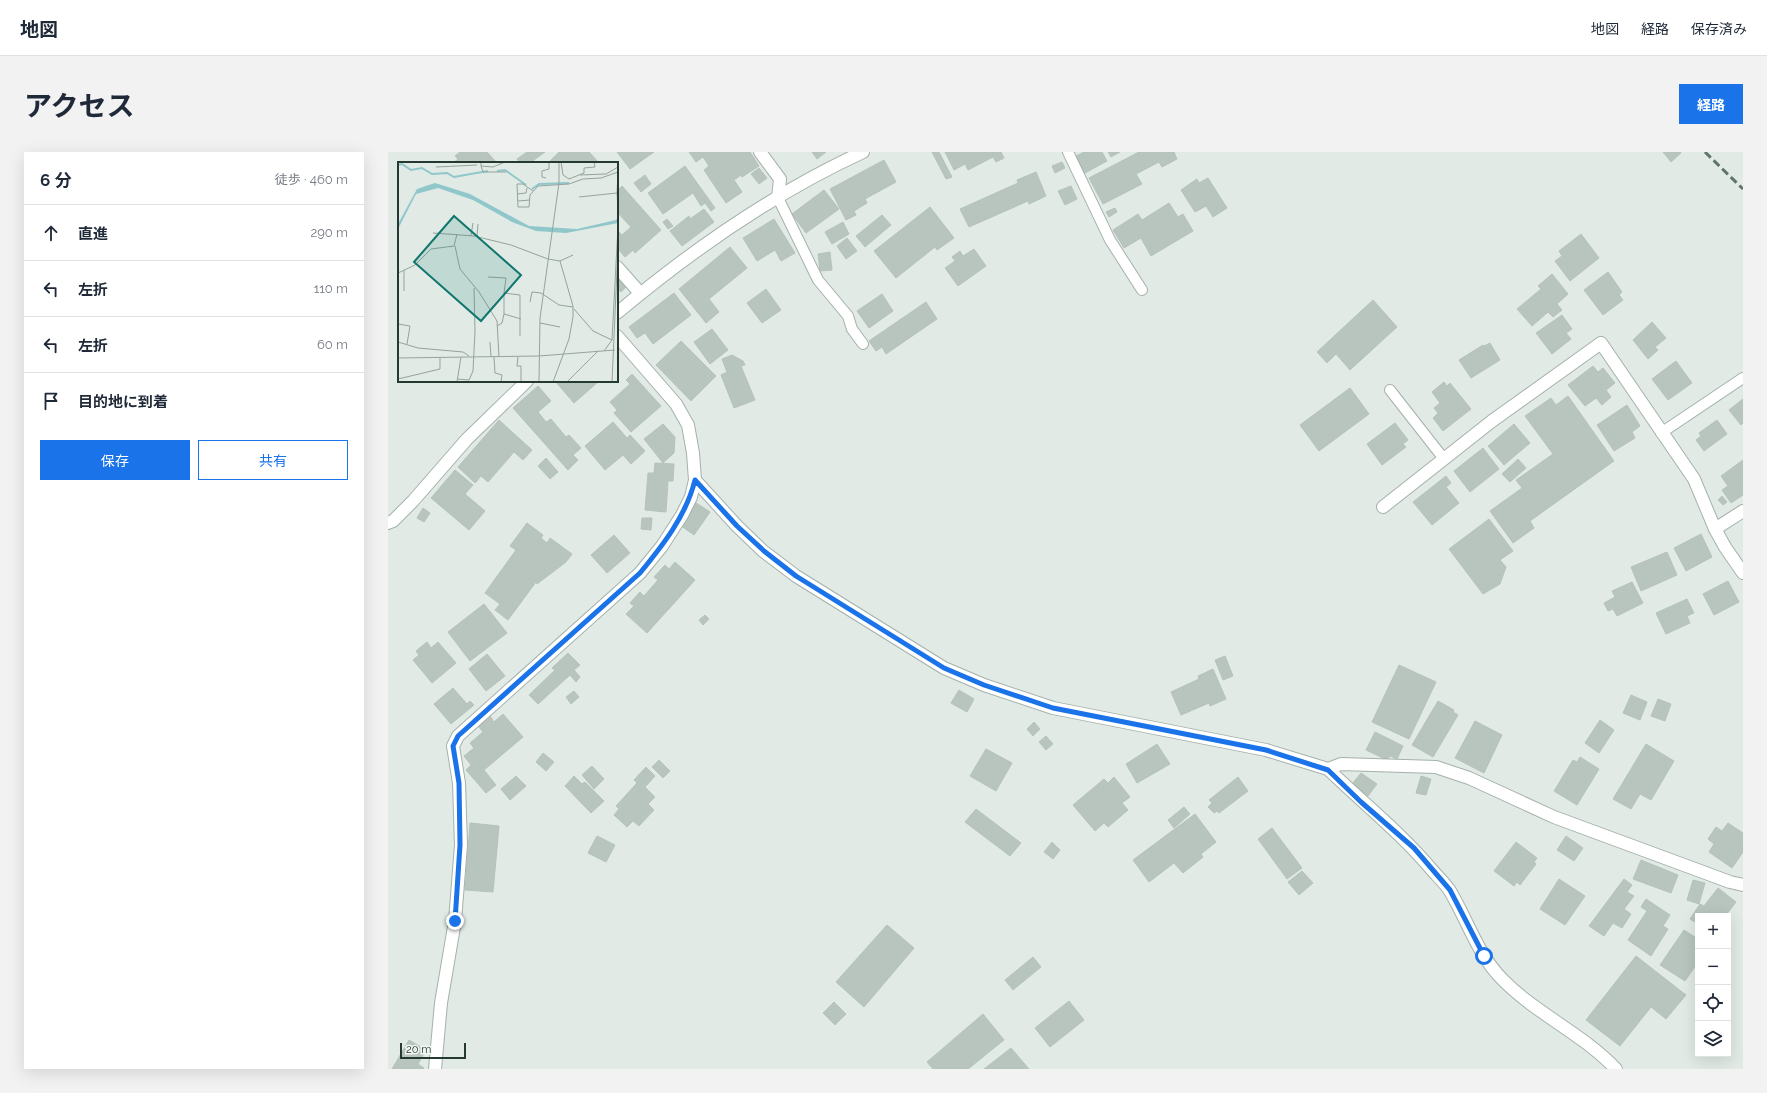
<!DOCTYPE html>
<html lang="ja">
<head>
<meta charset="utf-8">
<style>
  :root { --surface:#fff; --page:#f2f2f3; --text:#1f2937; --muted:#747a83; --line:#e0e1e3; --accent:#1a73e8 }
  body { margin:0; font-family:Raleway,"Noto Sans JP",sans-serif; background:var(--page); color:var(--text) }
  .controls { position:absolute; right:12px; bottom:12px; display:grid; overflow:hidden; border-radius:0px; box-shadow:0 4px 16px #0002 }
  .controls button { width:36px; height:36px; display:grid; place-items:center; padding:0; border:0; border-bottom:1px solid var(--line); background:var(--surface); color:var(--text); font:20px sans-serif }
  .scale { position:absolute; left:12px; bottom:10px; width:66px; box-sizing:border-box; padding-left:4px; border:2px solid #243931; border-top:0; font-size:11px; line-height:14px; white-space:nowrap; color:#243931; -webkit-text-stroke:3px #f2f7f4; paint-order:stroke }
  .stop { position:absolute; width:12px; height:12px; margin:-9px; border:3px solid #1a73e8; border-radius:50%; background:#fff }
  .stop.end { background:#1a73e8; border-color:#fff; box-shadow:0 1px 4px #0008 }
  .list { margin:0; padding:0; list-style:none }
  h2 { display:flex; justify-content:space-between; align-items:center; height:52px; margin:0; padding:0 16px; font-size:17px }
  h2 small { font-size:13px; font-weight:400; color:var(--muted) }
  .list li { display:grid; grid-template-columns:26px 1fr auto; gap:12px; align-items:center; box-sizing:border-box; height:56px; padding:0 16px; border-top:1px solid var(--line) }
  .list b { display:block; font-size:15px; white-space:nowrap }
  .list em { font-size:13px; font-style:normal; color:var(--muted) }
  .actions { display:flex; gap:8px; padding:12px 16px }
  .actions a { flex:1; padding:9px 0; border:1px solid var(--accent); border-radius:0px; text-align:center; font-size:14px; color:var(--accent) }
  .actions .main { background:var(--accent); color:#fff }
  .icon { flex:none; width:22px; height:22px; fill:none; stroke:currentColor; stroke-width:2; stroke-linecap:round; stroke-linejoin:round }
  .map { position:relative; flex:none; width:1355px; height:917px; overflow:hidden; border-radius:0px }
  header { display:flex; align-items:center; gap:24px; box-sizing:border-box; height:56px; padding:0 20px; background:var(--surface); border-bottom:1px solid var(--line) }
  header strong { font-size:19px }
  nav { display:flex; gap:22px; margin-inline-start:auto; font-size:14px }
  .intro { display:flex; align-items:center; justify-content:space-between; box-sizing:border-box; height:96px; padding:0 24px }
  h1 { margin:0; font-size:28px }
  .button { padding:10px 18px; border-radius:0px; background:var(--accent); color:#fff; font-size:14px; font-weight:700 }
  main { display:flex; gap:24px; padding:0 24px }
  aside { flex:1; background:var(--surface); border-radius:0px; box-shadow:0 4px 16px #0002 }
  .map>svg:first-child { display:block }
  .building { fill:#b7c5be; stroke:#b5c3bb }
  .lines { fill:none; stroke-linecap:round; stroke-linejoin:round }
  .service-casing { stroke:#a5b1ab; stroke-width:12 }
  .minor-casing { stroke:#a5b1ab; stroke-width:14 }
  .service { stroke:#fff; stroke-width:10 }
  .minor { stroke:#fff; stroke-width:12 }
  .rail { stroke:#5e756c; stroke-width:3; stroke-dasharray:8 4; stroke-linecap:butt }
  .route { stroke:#1a73e8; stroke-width:5 }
  .inset-river { fill:none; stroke:#8fc7ca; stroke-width:2 }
  .inset-road { fill:none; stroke:#95a39d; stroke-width:1 }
  .view { fill:#0f766e; fill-opacity:0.15; stroke:#0f766e; stroke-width:2 }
  .inset-edge { fill:none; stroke:#243931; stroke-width:2 }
</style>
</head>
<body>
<header>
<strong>地図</strong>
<nav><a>地図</a><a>経路</a><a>保存済み</a></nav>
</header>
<div class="intro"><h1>アクセス</h1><a class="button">経路</a></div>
<main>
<aside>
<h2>6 分<small>徒歩 · 460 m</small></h2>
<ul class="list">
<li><svg class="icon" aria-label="ahead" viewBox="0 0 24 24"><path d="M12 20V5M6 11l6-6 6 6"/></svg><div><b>直進</b></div><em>290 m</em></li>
<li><svg class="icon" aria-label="left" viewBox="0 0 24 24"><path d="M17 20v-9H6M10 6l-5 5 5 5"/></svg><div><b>左折</b></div><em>110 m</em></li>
<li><svg class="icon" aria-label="left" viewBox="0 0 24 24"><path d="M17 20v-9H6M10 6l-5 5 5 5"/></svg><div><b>左折</b></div><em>60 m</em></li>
<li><svg class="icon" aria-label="arrive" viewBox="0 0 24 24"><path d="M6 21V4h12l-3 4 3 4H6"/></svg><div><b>目的地に到着</b></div></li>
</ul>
<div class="actions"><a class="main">保存</a><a>共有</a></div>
</aside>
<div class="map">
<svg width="1355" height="917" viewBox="0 0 1355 917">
  <rect width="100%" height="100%" fill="#e1eae5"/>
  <!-- building -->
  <g class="building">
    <path d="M72,0H99L109,11H65L70,7L67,4Z"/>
    <path d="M139,0H157L142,11H132L129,7Z"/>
    <path d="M171,0H201L211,11H160Z"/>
    <path d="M229,0H266L242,17Z"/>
    <path d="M301,0H362L371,14L354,25L353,23L346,28L354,40L338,51L316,18L321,14L315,5L308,10Z"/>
    <path d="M424,0H438L429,7Z"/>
    <path d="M544,0H551L564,25L558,27Z"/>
    <path d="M557,0H613L616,6L608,10L605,5L580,18L577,12L566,18Z"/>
    <path d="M696,0H714L719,9L697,21L688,4Z"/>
    <path d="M720,0H732L723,5Z"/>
    <path d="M751,0H786L789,7L774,15L771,10L748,22L754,32L715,52L701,26Z"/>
    <path d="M1275,0H1292L1293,1L1283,10Z"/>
    <path d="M496,8L508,30L477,47L479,51L466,59L468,63L458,68L442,37Z"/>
    <path d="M674,10L677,16L667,21L664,14Z"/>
    <path d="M297,14L327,56L323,59L317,51L313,54L305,41L275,62L260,41Z"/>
    <path d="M371,16L379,26L371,32L363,22Z"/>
    <path d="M648,20L658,44L641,52L640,49L581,75L572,57L630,31L629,28Z"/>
    <path d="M257,23L263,32L253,40L246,31Z"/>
    <path d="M820,26L839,56L825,65L818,54L807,60L793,38L809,27L811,31Z"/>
    <path d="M234,34L273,78L247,101L245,98L237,105L229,96V78L234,83L243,75L229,60V39Z"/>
    <path d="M683,34L689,47L677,53L670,39Z"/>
    <path d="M436,38L451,57L418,81L404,62Z"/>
    <path d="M781,51L790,65L795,62L805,79L763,104L753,86L736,96L725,78L750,62L754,68Z"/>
    <path d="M542,55L566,86L549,98L547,95L508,126L486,99Z"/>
    <path d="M727,56L729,60L721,65L718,60Z"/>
    <path d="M316,57L326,70L294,94L282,79L301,64L302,67Z"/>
    <path d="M494,63L503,73L477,95L468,84Z"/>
    <path d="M279,67L285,74L280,77L275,70Z"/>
    <path d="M386,67L407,101L393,109L387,98L369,109L355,86Z"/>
    <path d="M455,70L461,82L444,92L437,80Z"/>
    <path d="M1193,82L1211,106L1182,129L1167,109L1174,104L1171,99Z"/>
    <path d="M459,86L469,99L458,107L449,94Z"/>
    <path d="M342,95L359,116L321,147L331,160L318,171L291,137Z"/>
    <path d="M586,97L598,114L570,134L557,116L567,109L564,105L572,99L575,104Z"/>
    <path d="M442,100L444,118L432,119L430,102Z"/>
    <path d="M1220,120L1234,140L1231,143L1235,148L1215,163L1196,138Z"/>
    <path d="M1164,122L1180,142L1169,152L1174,158L1165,165L1160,160L1144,174L1129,157L1153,137L1150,134Z"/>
    <path d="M229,123L239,134L233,140L229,136Z"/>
    <path d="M378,137L393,158L374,171L359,151Z"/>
    <path d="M286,141L303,163L265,192L257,181L249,186L241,175Z"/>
    <path d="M494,142L505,159L481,176L469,159Z"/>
    <path d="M985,148L1009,175L962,218L948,202L939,211L929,200Z"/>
    <path d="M538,150L549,167L498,202L494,195L488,199L481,189Z"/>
    <path d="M1174,163L1184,177L1178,181L1183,187L1164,202L1148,181Z"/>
    <path d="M1264,170L1278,186L1267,195L1270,198L1260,207L1245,188Z"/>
    <path d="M324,177L340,198L322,212L306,190Z"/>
    <path d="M293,189L328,224L303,249L268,213Z"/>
    <path d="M1102,191L1112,208L1083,226L1071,208L1095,193L1096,194Z"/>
    <path d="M344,203L355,209L357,213L353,214L367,248L346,256L333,223L339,220L334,207Z"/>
    <path d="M1288,209L1304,231L1280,248L1264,227Z"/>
    <path d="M1205,214L1210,220L1215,216L1227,231L1218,238L1223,245L1214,253L1208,246L1197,254L1180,233Z"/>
    <path d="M244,222L273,254L243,280L226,261L229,258L222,250L242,232L238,228Z"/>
    <path d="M167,229H211L186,251Z"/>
    <path d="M1056,230L1059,234L1062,231L1083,257L1055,279L1045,266L1050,261L1046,256L1052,251L1044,240Z"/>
    <path d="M150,234L163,249L150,260L158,270L163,267L178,285L181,283L193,296L185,303L190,308L180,318L125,256Z"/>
    <path d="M962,236L981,262L931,299L912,273Z"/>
    <path d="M1180,244L1226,309L1142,369L1146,376L1125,391L1102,359L1134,336L1128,328L1165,302L1137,264L1163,246L1168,253Z"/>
    <path d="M1355,247V271L1353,273L1341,258Z"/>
    <path d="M1239,253L1252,274L1244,280L1247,286L1226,299L1209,273Z"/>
    <path d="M111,268L144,298L135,308L126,300L100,330L93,324L87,331L70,315Z"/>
    <path d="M1329,268L1339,282L1316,299L1308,288L1313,284L1311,281Z"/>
    <path d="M225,270L239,286L242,283L257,299L243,312L235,303L217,318L197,294Z"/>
    <path d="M1007,271L1020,288L1015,292L1018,295L994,313L979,292Z"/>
    <path d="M275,272L287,285L286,301L275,311L256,287Z"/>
    <path d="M1126,272L1142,291L1116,313L1100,294Z"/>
    <path d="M1095,296L1111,317L1082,340L1066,319Z"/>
    <path d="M158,306L170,320L162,327L150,314Z"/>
    <path d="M1130,307L1138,316L1122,330L1114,322Z"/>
    <path d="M1355,308V343L1343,351L1334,338L1340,334L1333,324Z"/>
    <path d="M267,311L286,312L285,329H280L278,360L257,358L260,321H266Z"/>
    <path d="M67,318L85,333L77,342L97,359L81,378L43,346Z"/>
    <path d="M1058,324L1063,331L1058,335L1071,351L1044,373L1025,350Z"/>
    <path d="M1334,344L1339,350L1335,353L1330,348Z"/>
    <path d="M307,350L322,360L306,383L292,373Z"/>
    <path d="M35,356L42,361L36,370L29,366Z"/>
    <path d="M254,366H264L263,378L253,377Z"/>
    <path d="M1101,367L1125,399L1112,408L1118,415L1112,432L1095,442L1061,397Z"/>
    <path d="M139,371L155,383L153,386L159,391L162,386L184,402L178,410L149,432L148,430L120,468L107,458L112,452L97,441L128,398L122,394Z"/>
    <path d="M1313,382L1324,405L1298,419L1286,396Z"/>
    <path d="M226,383L242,401L219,421L203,403Z"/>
    <path d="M1279,400L1289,423L1253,439L1243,415Z"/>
    <path d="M287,410L307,428L259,481L238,462L246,454L242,451L252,440L256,444L270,428L266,425L277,413L281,417Z"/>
    <path d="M1340,429L1351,450L1326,463L1315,442Z"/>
    <path d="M1244,430L1255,451L1229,464L1225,457L1220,459L1216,451L1227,445L1224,439Z"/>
    <path d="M1299,447L1306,461L1299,464L1302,471L1278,482L1268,461Z"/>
    <path d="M96,452L119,481L82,509L60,480Z"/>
    <path d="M317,463L321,467L315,473L311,468Z"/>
    <path d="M39,490L43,496L50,490L68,511L44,531L25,508L31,503L28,499Z"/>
    <path d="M180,501L192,513L186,518L192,525L188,530L182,523L150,552L141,543L167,518L164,516Z"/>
    <path d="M99,502L117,524L98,539L81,517Z"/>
    <path d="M837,504L845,524L835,528L827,508Z"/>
    <path d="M1011,513L1048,530L1021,587L984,570Z"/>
    <path d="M825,517L838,547L822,554L821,551L793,563L783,540L811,527L810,524Z"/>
    <path d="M65,536L79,552L82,549L86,553L63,572L46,552Z"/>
    <path d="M571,538L586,547L579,560L563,551Z"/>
    <path d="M186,539L191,545L183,552L178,545Z"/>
    <path d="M1243,543L1259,550L1252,568L1235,561Z"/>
    <path d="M1270,547L1283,552L1277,569L1263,564Z"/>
    <path d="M1050,549L1066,558L1065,560L1070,563L1045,605L1024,593Z"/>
    <path d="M115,562L135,585L96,618L108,633L98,641L78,618L83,613L76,604L86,596L82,591L95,580L90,574L102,564L106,570Z"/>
    <path d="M1212,568L1226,578L1211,601L1197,591Z"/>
    <path d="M1087,569L1114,583L1096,621L1067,606Z"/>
    <path d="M646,570L652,577L645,584L639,577Z"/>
    <path d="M987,580L1015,594L1009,607L1002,604L999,608L978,598Z"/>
    <path d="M658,584L665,592L658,598L651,590Z"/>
    <path d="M769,592L782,612L749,631L738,612Z"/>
    <path d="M1258,592L1286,609L1263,648L1252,642L1243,657L1225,647Z"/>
    <path d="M598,597L624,611L608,639L582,624Z"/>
    <path d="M155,601L166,610L158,619L148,610Z"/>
    <path d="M1192,605L1211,617L1189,653L1166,639L1185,608L1189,610Z"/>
    <path d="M271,608L282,619L275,626L264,615Z"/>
    <path d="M204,614L216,627L206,637L194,623Z"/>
    <path d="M258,615L267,624L257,635L267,645L260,652L266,658L251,674L245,669L239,675L226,663L231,657L228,654L249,631L246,628Z"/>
    <path d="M973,621L989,632L980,644L964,632Z"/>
    <path d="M128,624L138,634L122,648L113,637Z"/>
    <path d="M186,624L194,632L197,630L216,649L203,661L177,634Z"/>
    <path d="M1033,624L1043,627L1038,643L1028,641Z"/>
    <path d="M726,625L742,645L734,651L740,658L720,675L716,671L707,679L685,653L716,627L720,631Z"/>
    <path d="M850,625L860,639L831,661L829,659L826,661L820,655L824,651L821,648Z"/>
    <path d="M796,655L802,662L786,676L780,668Z"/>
    <path d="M588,657L633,691L622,704L577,670Z"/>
    <path d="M807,662L828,690L813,702L815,705L795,721L786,711L761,730L745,708Z"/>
    <path d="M82,671L111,674L105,740L77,738Z"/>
    <path d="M1340,671L1355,681V700L1344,716L1321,700L1326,692L1320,687L1328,675L1334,679Z"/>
    <path d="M884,676L914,716L899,727L870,687Z"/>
    <path d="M209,684L227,693L218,710L200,701Z"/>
    <path d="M1178,684L1195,696L1186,709L1169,698Z"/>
    <path d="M664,690L672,698L665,707L656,700Z"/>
    <path d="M1128,690L1149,706L1146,710L1148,712L1132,733L1129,730L1126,734L1106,719Z"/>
    <path d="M1253,708L1290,723L1283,741L1245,727Z"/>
    <path d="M914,719L925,731L911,743L900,730Z"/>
    <path d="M1171,727L1197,744L1177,773L1152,757Z"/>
    <path d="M1236,727L1244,733L1239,740L1246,744L1236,757L1243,762L1234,776L1225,771L1216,784L1201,774Z"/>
    <path d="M1305,728L1317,731L1311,752L1299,748Z"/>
    <path d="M1330,736L1348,750L1337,764H1310V772L1302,767L1312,752L1316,754Z"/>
    <path d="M1258,747L1282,763L1275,774L1280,777L1263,804L1240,788L1259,759L1253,755Z"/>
    <path d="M499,773L526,796L476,855L448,830Z"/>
    <path d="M1296,778L1310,787V810L1297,829L1272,813Z"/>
    <path d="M1248,804L1298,843L1278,867L1263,855L1232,894L1198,868Z"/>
    <path d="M645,805L653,815L625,838L617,828Z"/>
    <path d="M681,849L696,868L662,895L647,876Z"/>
    <path d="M446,850L458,862L447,873L435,861Z"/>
    <path d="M595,862L616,888L580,917H545L539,910Z"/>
    <path d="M21,888L38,898L30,912L36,916L35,917H4Z"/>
    <path d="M623,896L641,917H596Z"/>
  </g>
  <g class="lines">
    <!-- service casing -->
    <g class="service-casing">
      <g id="service">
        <path d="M680,0L722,88L754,138"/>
        <path d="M390,46L430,128L460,164L464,177L475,192"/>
        <path d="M1002,238L1056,307"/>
        <path d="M1273,281L1355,226"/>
      </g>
    </g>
    <!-- minor casing -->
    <g class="minor-casing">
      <g id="minor">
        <path d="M372,0L392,27L390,46"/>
        <path d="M229,115L252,141"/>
        <path d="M229,161C304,98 386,41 475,0"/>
        <path d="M307,328L349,374L375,399L408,424L556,516L596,533L665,556L878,598L940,617L953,612L1048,615L1081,626L1166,665L1342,730L1355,733"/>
        <path d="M995,355L1104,269L1213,191L1306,327L1327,377"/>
        <path d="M1355,359L1327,377L1337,395L1355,421"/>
        <path d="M0,371L5,369L25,349L79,287L139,229"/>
        <path d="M940,617C975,651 1013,681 1044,718C1050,725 1057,731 1062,739C1080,769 1090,804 1116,829C1150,863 1195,882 1228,917"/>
        <path d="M47,917L53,851L67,769L73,693L71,631L65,594L70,584L252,421L274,394L294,363L303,345L307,328L305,301L300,273L288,252L229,184"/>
      </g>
    </g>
    <!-- service -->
    <use href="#service" class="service"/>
    <!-- minor -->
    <use href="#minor" class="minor"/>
    <!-- rail -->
    <path class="rail" d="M1317,0L1355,37"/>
  </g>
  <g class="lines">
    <!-- route -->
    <path class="route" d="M67,769L72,693L71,631L65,594L70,584L252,421C275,393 298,364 307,328L349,374L376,399L408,424L556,516L596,533L665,556L878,598L940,618L973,650L1026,696L1062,738L1096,804"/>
  </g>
  <!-- overview -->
  <g transform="translate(10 10)">
    <rect width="220" height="220" fill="#e1eae5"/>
    <path d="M37,21L72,32L131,64L179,67L218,58L220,55V61L168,71L138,69L114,60L75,38L40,26L18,32L0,67V62L19,27Z" fill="#8fc7ca"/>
    <path class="inset-river" d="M0,3L4,2L13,8L24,6L34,12L49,11L56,15L90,9M99,9L107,8L128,23M134,27L141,22L171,21"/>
    <path class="inset-road" d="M83,0V4L95,5L107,0M163,0L165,13L171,17L186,11V6L197,5L196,0M83,4L85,10H108M38,5L79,3M182,13L208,12L220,5M148,16L144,15V9L151,7V0M135,29L125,22H119L120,45H131L132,33L140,24L171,22L185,17L203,16L220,10M219,31L220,11M119,32L128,31L129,26M181,35L219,31L220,48M120,39L132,38M35,71L76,74L113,83L150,97L162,99L175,93M73,73L75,61M79,74L80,62M57,84L62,107L81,130L99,159L101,195M6,108V129M0,111L17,103L33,87L56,84L59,72M90,115L108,116L106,131M132,140L134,130L143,131L161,143L175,145M176,147L195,169L214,178M106,152L123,157M142,161L162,165M0,162L12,164L9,182M99,164L104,161L106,152V131L122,133V174M0,180L20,186L65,190L71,194M92,180L93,195M206,189L214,178L220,64M96,195L97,211L104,213L103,220M120,195L119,204H123V220M0,196L141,194L217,188M0,217L42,207V196M59,217L71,218L75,209L77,169L76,126M59,220L63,195M141,220L142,156L161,21V0M155,220L171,177L175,155V144L162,99M169,220L200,189M214,220L220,85"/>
    <path class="view" d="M56,54L123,113L83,159L16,100Z"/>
    <rect width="220" height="220" class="inset-edge"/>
  </g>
</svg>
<div class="controls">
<button>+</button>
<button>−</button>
<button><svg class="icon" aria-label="locate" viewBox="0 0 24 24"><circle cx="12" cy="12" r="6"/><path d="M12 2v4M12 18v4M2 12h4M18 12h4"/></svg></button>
<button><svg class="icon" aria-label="layers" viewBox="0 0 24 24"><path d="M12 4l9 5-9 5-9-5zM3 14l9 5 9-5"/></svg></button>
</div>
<div class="scale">20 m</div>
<div class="stop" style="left:1096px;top:804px"></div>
<div class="stop end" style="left:67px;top:769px"></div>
</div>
</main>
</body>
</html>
